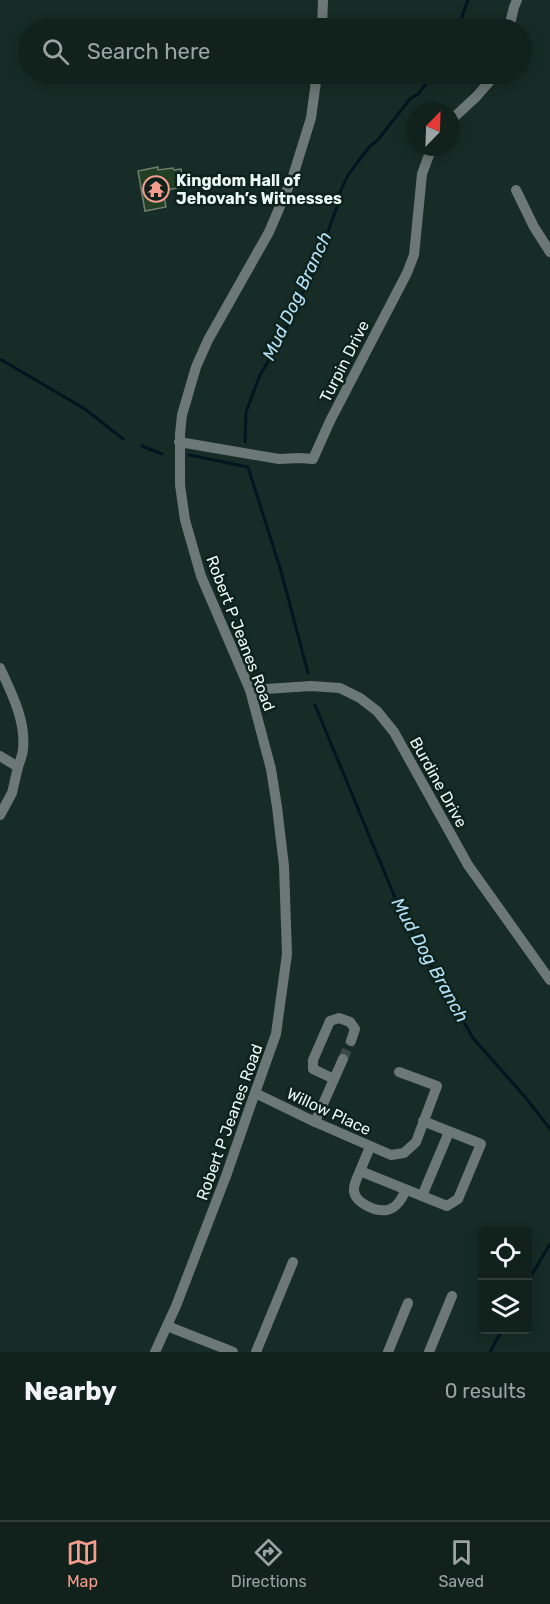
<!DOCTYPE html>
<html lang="en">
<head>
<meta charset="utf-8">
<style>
  :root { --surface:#11211c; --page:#1e2e29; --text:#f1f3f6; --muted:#9ca3a3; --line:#303e3b; --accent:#f49d8c }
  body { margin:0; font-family:Rubik,sans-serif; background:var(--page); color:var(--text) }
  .controls { position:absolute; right:18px; bottom:18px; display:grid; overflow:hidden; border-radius:6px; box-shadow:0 3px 15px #0003 }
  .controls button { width:54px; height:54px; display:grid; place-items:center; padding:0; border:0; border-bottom:2px solid var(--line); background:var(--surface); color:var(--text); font:30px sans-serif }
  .compass { position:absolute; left:406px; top:102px; width:54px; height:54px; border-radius:50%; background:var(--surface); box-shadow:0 3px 15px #0003; rotate:23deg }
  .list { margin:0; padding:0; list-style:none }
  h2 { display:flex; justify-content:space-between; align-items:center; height:78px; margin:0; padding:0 24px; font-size:26px }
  h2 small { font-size:20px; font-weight:400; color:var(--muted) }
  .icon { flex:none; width:33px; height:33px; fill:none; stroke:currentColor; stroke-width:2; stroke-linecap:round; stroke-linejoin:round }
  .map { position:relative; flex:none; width:550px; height:1352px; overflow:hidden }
  .search { position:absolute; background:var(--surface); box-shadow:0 3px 15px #0003; left:18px; right:18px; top:18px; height:66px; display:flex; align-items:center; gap:15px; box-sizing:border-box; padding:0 21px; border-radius:33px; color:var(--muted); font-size:22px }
  .sheet { height:168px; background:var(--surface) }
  nav { display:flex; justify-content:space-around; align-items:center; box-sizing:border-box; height:84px; border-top:2px solid var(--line); background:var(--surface); font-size:16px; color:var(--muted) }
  nav a { display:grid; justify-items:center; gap:3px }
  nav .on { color:var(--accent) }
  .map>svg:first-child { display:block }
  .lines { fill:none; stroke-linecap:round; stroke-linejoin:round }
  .stream { stroke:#011621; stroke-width:3 }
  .building { fill:#224023; stroke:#6f7e6f; stroke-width:1.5 }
  .minor-tunnel { stroke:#374a45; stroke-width:10; stroke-dasharray:10 5; stroke-linecap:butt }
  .minor { stroke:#6c7778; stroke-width:10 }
  .labels { text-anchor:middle; stroke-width:5; stroke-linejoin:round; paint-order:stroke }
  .poi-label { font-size:16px; font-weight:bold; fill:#ebf7f3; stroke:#0d221c; text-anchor:start }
  .street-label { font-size:16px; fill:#ebf7f3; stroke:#0d221c }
  .water-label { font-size:18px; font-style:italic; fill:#b5e0f6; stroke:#0d221c }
</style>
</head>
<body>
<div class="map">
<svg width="550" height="1352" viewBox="0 0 550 1352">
  <rect width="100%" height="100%" fill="#172c26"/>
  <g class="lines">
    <!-- stream -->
    <g class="stream">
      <path d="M458,28L468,0"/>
      <path d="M0,359L85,409L123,439"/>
      <path d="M245,442L246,412L260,375L278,345L317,262L338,204L337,199L348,175L370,146L377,141L410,99L418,94L434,74"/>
      <path d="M142,446L162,454"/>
      <path d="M189,455L248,467L281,571L308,673"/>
      <path d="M315,705L403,917L473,1038L526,1098L550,1129"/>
      <path d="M528,1281L550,1244"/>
      <path d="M490,1352L502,1330"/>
    </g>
  </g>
  <!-- building -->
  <path class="building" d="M158,167V170L173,168L174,170L181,169L184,184L177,186V188L163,191L166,207L145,211L138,171Z"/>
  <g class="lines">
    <!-- minor-tunnel -->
    <path class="minor-tunnel" d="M343,1059L351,1041"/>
    <!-- minor -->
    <g class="minor">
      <path d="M322,28L323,0"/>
      <path d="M509,28L514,7L517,0"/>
      <path d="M451,120L476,97L496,74"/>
      <path d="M516,190L534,227L550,252"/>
      <path d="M179,442L279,459L299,458L313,459L330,421L407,273L414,255L422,174L432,147"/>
      <path d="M0,668C11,692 26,720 23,749C23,754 20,761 18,767"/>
      <path d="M250,690L311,686L340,688L360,698L377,711L394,732L468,865L550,980"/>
      <path d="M0,756L18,767L12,793L0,815"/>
      <path d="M334,1079L313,1069V1060L330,1021L339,1018L350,1022L355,1029L351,1041"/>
      <path d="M255,1093L315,1122L391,1155L404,1153L416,1142L437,1086L399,1072"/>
      <path d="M315,1122L343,1059"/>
      <path d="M370,1147L360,1171L447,1206L458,1199L481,1144L423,1121"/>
      <path d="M360,1171C358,1176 354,1183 354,1189C353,1202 375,1212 387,1210C397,1208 402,1198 406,1190"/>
      <path d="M422,1196L449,1132"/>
      <path d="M167,1326L233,1352"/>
      <path d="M155,1352L176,1306L226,1176L251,1104L276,1034L287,954L284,866L277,807L271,769L250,690L201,576L185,520L180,485V434L182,415L196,367L208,340L269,232L293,176L311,118L317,74"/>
      <path d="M256,1352L293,1262"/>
      <path d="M388,1352L408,1303"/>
      <path d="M429,1352L452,1296"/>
    </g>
  </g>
  <!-- icons -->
  <defs>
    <g id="temple-ring" transform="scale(1.35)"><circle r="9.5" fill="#0d221c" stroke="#f49d8c" stroke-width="1.5"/><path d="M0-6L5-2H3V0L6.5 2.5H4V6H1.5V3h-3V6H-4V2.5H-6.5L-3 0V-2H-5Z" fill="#f49d8c"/></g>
  </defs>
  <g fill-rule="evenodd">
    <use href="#temple-ring" x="156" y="189"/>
  </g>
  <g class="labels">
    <!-- poi labels -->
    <g class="poi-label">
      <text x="176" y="186">Kingdom Hall of<tspan x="176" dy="18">Jehovah’s Witnesses</tspan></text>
    </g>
    <!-- street labels -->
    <g class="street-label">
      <text transform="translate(344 361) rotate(-63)" y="6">Turpin Drive</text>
      <text transform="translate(241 633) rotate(69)" y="6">Robert P Jeanes Road</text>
      <text transform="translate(439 782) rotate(61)" y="6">Burdine Drive</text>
      <text transform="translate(329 1111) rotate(25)" y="6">Willow Place</text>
      <text transform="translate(229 1122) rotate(-70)" y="6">Robert P Jeanes Road</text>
    </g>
    <!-- water labels -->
    <g class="water-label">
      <text transform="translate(297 296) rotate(-65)" y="6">Mud Dog Branch</text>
      <text transform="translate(430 960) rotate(61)" y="6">Mud Dog Branch</text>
    </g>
  </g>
</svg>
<div class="controls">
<button><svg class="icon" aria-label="locate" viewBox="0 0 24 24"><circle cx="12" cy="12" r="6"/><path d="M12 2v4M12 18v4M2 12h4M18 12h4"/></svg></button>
<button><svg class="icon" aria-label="layers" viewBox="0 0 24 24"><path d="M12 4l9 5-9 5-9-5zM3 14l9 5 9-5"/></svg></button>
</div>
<svg class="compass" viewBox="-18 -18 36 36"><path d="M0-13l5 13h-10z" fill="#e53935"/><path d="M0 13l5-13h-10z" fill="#9ca3a3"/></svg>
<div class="search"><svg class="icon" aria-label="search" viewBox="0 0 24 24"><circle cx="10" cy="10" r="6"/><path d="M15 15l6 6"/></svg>Search here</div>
</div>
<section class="sheet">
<h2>Nearby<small>0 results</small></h2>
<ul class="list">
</ul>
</section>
<nav>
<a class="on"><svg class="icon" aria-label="map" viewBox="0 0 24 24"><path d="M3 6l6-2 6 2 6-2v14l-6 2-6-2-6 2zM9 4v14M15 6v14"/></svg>Map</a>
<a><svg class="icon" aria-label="directions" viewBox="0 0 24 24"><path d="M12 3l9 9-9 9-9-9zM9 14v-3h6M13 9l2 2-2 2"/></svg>Directions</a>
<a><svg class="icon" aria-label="saved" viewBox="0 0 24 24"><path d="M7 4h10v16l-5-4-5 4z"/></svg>Saved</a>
</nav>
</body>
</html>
